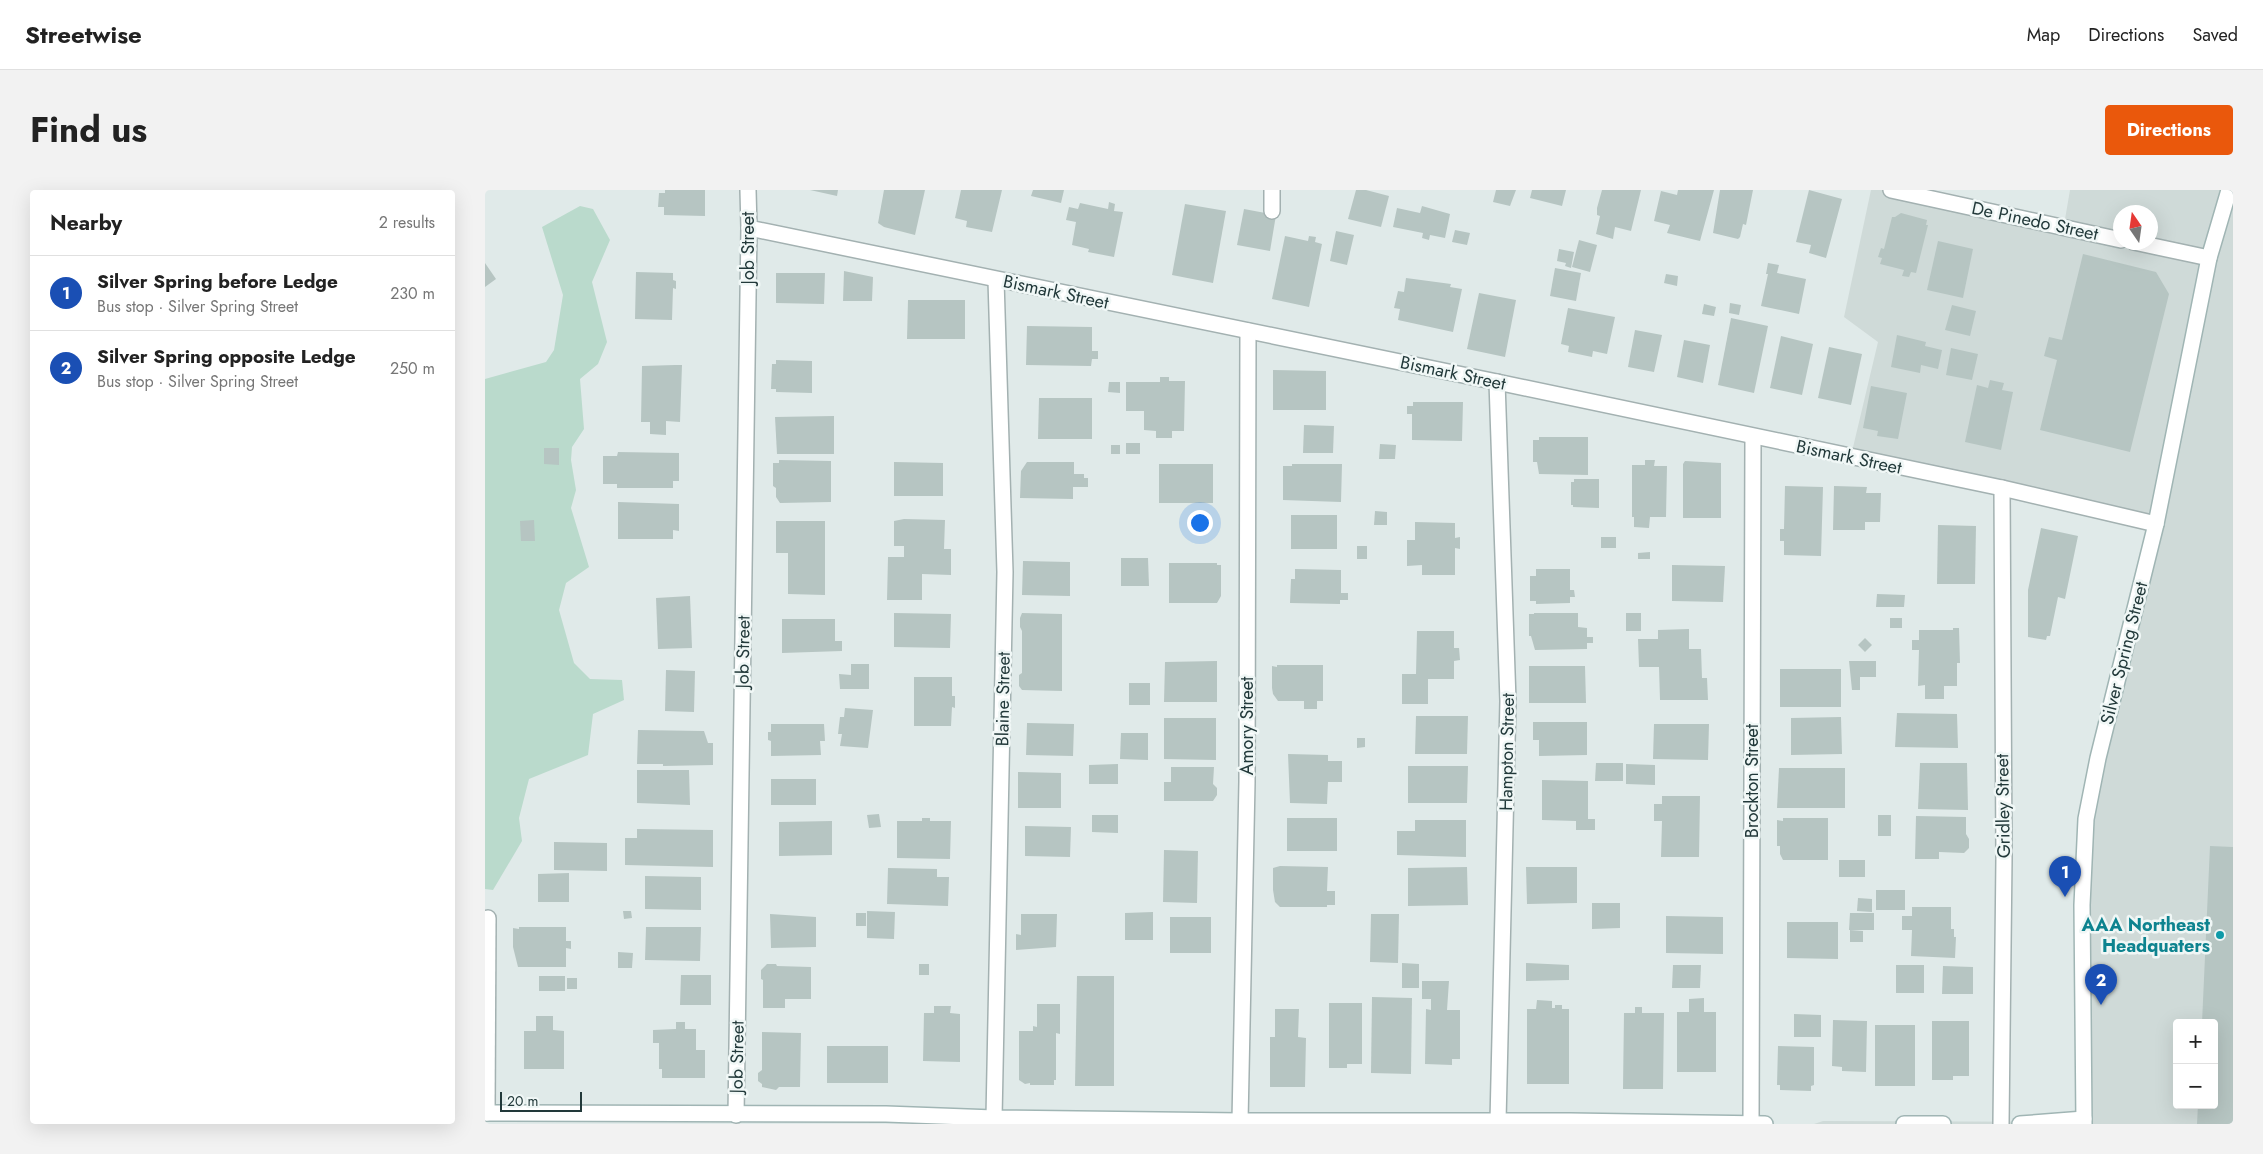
<!DOCTYPE html>
<html lang="en">
<head>
<meta charset="utf-8">
<style>
  :root { --surface:#fff; --page:#f2f2f2; --text:#222; --muted:#767676; --line:#e0e0e0; --accent:#ea580c }
  body { margin:0; font-family:Jost,sans-serif; background:var(--page); color:var(--text) }
  .controls { position:absolute; right:15px; bottom:15px; display:grid; overflow:hidden; border-radius:5px; box-shadow:0 5px 20px #0002 }
  .controls button { width:45px; height:45px; display:grid; place-items:center; padding:0; border:0; border-bottom:1px solid var(--line); background:var(--surface); color:var(--text); font:25px sans-serif }
  .compass { position:absolute; left:1628px; top:15px; width:45px; height:45px; border-radius:50%; background:var(--surface); box-shadow:0 5px 20px #0002; rotate:347deg }
  .scale { position:absolute; left:15px; bottom:12px; width:82px; box-sizing:border-box; padding-left:5px; border:2px solid #22393a; border-top:0; font-size:14px; line-height:18px; white-space:nowrap; color:#22393a; -webkit-text-stroke:4px #f0f7f6; paint-order:stroke }
  .you { position:absolute; left:714px; top:332px; width:18px; height:18px; margin:-12px; border:4px solid #fff; border-radius:50%; background:#1a73e8; box-shadow:0 0 0 8px #1a73e833 }
  .badge { display:grid; place-items:center; width:32px; height:32px; border-radius:50%; background:var(--accent); color:#fff; font-size:16px; font-weight:700 }
  .pin { position:absolute; translate:-50% -41px; filter:drop-shadow(0 1px 2px #0008) }
  .pin::after { content:''; position:absolute; top:26px; width:18px; height:15px; background:inherit; clip-path:polygon(0 0,100% 0,50% 100%) }
  .list { margin:0; padding:0; list-style:none }
  h2 { display:flex; justify-content:space-between; align-items:center; height:65px; margin:0; padding:0 20px; font-size:21px }
  h2 small { font-size:16px; font-weight:400; color:var(--muted) }
  .list li { display:grid; grid-template-columns:32px 1fr auto; gap:15px; align-items:center; box-sizing:border-box; height:75px; padding:0 20px; border-top:1px solid var(--line) }
  .list b { display:block; font-size:19px; white-space:nowrap }
  .list p { margin:0; font-size:16px; white-space:nowrap; color:var(--muted) }
  .list em { font-size:16px; font-style:normal; color:var(--muted) }
  .map { position:relative; flex:none; width:1748px; height:934px; overflow:hidden; border-radius:5px }
  header { display:flex; align-items:center; gap:30px; box-sizing:border-box; height:70px; padding:0 25px; background:var(--surface); border-bottom:1px solid var(--line) }
  header strong { font-size:24px }
  nav { display:flex; gap:28px; margin-inline-start:auto; font-size:18px }
  .intro { display:flex; align-items:center; justify-content:space-between; box-sizing:border-box; height:120px; padding:0 30px }
  h1 { margin:0; font-size:35px }
  .button { padding:12px 22px; border-radius:5px; background:var(--accent); color:#fff; font-size:18px; font-weight:700 }
  main { display:flex; gap:30px; padding:0 30px }
  aside { flex:1; background:var(--surface); border-radius:5px; box-shadow:0 5px 20px #0002 }
  .map>svg:first-child { display:block }
  .built { fill:#cfdad8; fill-rule:evenodd }
  .green { fill:#badacc }
  .building { fill:#b6c5c2 }
  .lines { fill:none; stroke-linecap:round; stroke-linejoin:round }
  .street-casing { stroke:#a3b1b1; stroke-width:18 }
  .secondary-casing { stroke:#a0b5b4; stroke-width:18 }
  .street { stroke:#fff; stroke-width:15 }
  .secondary { stroke:#fff; stroke-width:15 }
  .culture-dot { fill:#0f9aa8; stroke:#f0f7f6; stroke-width:2 }
  .labels { text-anchor:middle; stroke-width:5; stroke-linejoin:round; paint-order:stroke }
  .street-label { font-size:18px; fill:#22393a; stroke:#f0f7f6 }
  .culture-label { font-size:18px; font-weight:bold; fill:#0d838f; stroke:#f0f7f6; text-anchor:end }
</style>
</head>
<body>
<header>
<strong>Streetwise</strong>
<nav><a>Map</a><a>Directions</a><a>Saved</a></nav>
</header>
<div class="intro"><h1>Find us</h1><a class="button">Directions</a></div>
<main>
<aside>
<h2>Nearby<small>2 results</small></h2>
<ul class="list">
<li><span class="badge" style="background:#1a4fb4">1</span><div><b>Silver Spring before Ledge</b><p>Bus stop · Silver Spring Street</p></div><em>230 m</em></li>
<li><span class="badge" style="background:#1a4fb4">2</span><div><b>Silver Spring opposite Ledge</b><p>Bus stop · Silver Spring Street</p></div><em>250 m</em></li>
</ul>
</aside>
<div class="map">
<svg width="1748" height="934" viewBox="0 0 1748 934">
  <rect width="100%" height="100%" fill="#e0eae9"/>
  <!-- built -->
  <path class="built" d="M1386,0H1420L1579,35L1585,0H1748V934H1329L1338,931L1597,932L1601,646L1670,337L1365,270L1393,152L1359,127ZM1636,22H1666V52H1636ZM1692,833H1729V915H1692Z"/>
  <!-- green -->
  <path class="green" d="M95,16L108,19L125,50L107,92L122,152L113,174L95,189L99,239L87,257L86,270L91,300L86,318L104,377L81,393L74,420L89,473L105,489L137,490L139,510L108,524L103,565L44,589L34,628L37,651L8,700L0,699V189L61,172L69,160L78,105L57,37Z"/>
  <!-- building -->
  <g class="building">
    <path d="M180,0H220V26L179,25V17H173L174,3H180Z"/>
    <path d="M325,0H353L352,6Z"/>
    <path d="M399,0H440L430,45L399,37L393,33Z"/>
    <path d="M476,0H517L507,42L481,37L482,31L470,28Z"/>
    <path d="M548,0H579L576,13L546,6Z"/>
    <path d="M871,0H881L904,6L896,37L863,29Z"/>
    <path d="M1011,0H1031L1025,16L1008,12Z"/>
    <path d="M1047,0H1081L1077,16L1045,8Z"/>
    <path d="M1117,0H1156L1146,41L1130,37L1128,49L1111,44L1115,26L1112,25V18Z"/>
    <path d="M1193,0H1229L1215,51L1182,43L1185,35L1169,31L1176,1L1192,5Z"/>
    <path d="M1235,0H1268L1261,35L1258,34L1255,47L1253,49L1228,43Z"/>
    <path d="M1324,0L1357,9L1341,68L1324,63L1326,55L1311,52Z"/>
    <path d="M624,12L630,14L629,21L638,22L629,67L603,62L604,59L587,55L591,32L581,30L584,17L593,19L595,13L623,19Z"/>
    <path d="M700,14L741,21L728,93L687,85Z"/>
    <path d="M937,16L965,24L960,48L945,45L944,50L937,48L938,43L908,37L912,18L935,23Z"/>
    <path d="M759,19L791,25L785,61L752,55Z"/>
    <path d="M1416,23L1442,30L1441,35H1443L1431,83L1426,82L1424,87L1417,86L1419,80L1395,74L1397,68L1393,67L1396,58L1399,59L1407,27H1410Z"/>
    <path d="M970,40L985,43L982,55L967,52Z"/>
    <path d="M851,41L869,45L862,75L845,71Z"/>
    <path d="M800,46L823,51L824,46L831,47L830,52L837,54L824,117L787,109Z"/>
    <path d="M1094,50L1112,55L1105,82L1087,77Z"/>
    <path d="M1453,51L1488,59L1478,108L1442,100Z"/>
    <path d="M1074,59L1089,62L1086,78L1080,76L1081,73L1072,71Z"/>
    <path d="M1598,64L1671,82L1684,104L1645,262L1555,240L1572,170L1559,166L1564,147L1577,150Z"/>
    <path d="M0,73L11,89L0,97Z"/>
    <path d="M1283,73L1294,75L1292,83L1321,89L1314,124L1276,116L1283,84H1281Z"/>
    <path d="M1070,78L1096,83L1091,111L1065,106Z"/>
    <path d="M359,81L388,87L387,111H358Z"/>
    <path d="M151,82L188,83V90L191,91V99L188,98L187,130L150,129Z"/>
    <path d="M291,83H340L339,114L291,113Z"/>
    <path d="M1181,84L1193,86L1192,96L1179,93Z"/>
    <path d="M921,88L966,94L965,97L977,99L968,142L913,130L915,119L909,118L913,101L919,102Z"/>
    <path d="M994,103L1031,110L1020,167L982,159Z"/>
    <path d="M423,110H480V149H422Z"/>
    <path d="M1245,113L1256,115L1254,125L1244,123Z"/>
    <path d="M1219,114L1231,117L1229,126L1217,124Z"/>
    <path d="M1467,115L1491,121L1485,146L1460,140Z"/>
    <path d="M1083,118L1130,127L1122,164L1108,161L1107,167L1083,162L1084,156L1076,154Z"/>
    <path d="M1246,128L1283,136L1269,203L1233,195Z"/>
    <path d="M542,136L607,137V161H613V169H607L606,176L541,175Z"/>
    <path d="M1150,140L1177,145L1169,182L1143,177Z"/>
    <path d="M1412,145L1441,152L1440,156L1457,160L1453,179L1436,175L1435,183L1406,177Z"/>
    <path d="M1296,146L1328,154L1317,205L1285,198Z"/>
    <path d="M1199,150L1225,155L1218,193L1192,187Z"/>
    <path d="M1344,157L1377,164L1366,215L1333,208Z"/>
    <path d="M1466,158L1493,164L1487,190L1461,185Z"/>
    <path d="M291,170L327,171V203L291,202V199H286L287,174H291Z"/>
    <path d="M190,175H197L195,232L181,231V245L165,244V232H156L157,176Z"/>
    <path d="M788,180L841,181V220H788Z"/>
    <path d="M675,187H684V191H700L699,241H687V248H671V241L659,240V221H641V192H675Z"/>
    <path d="M1505,190L1519,193L1517,200L1528,202L1516,260L1480,252L1492,195L1503,198Z"/>
    <path d="M624,192H635V203L623,202Z"/>
    <path d="M1386,196L1422,203L1413,249L1392,246L1393,241L1378,238Z"/>
    <path d="M554,208H607V249H553Z"/>
    <path d="M928,212H978L977,251L927,250V224H922V216H928Z"/>
    <path d="M349,226V264H292L290,227Z"/>
    <path d="M819,235L849,236L848,263H818Z"/>
    <path d="M1054,247H1103V285L1054,284L1052,272H1048V250H1054Z"/>
    <rect x="641" y="253" width="14" height="11"/>
    <path d="M895,254L911,255L910,269H894Z"/>
    <rect x="626" y="255" width="9" height="9"/>
    <path d="M59,258H74V275L59,274Z"/>
    <path d="M133,262L194,263V291H188V298H132V294H118V266H132Z"/>
    <path d="M294,270L346,271V312L295,313L291,307V298L288,296V273H294Z"/>
    <path d="M1160,270H1170L1169,276H1182L1181,327H1165L1164,338L1149,337V327H1147V275H1160Z"/>
    <path d="M1200,271L1236,273V328H1198V274Z"/>
    <path d="M409,272L458,273V306H409Z"/>
    <path d="M542,272H589V284H599V288H603V297H588V309L535,308L536,281Z"/>
    <rect x="674" y="274" width="54" height="39"/>
    <path d="M807,274H857L856,312L798,310V276H807Z"/>
    <path d="M1089,289H1114V318L1088,317V315H1086V292H1089Z"/>
    <path d="M1300,296L1338,297L1336,366L1299,365V351H1295V339H1299Z"/>
    <path d="M1349,296L1382,297L1381,303H1396L1395,332H1380V340H1348Z"/>
    <path d="M133,312L194,314V341L188,340V349H133Z"/>
    <path d="M890,321L902,322V335H889Z"/>
    <rect x="806" y="325" width="46" height="34"/>
    <path d="M419,329L460,330L459,359H466V385L437,384V410H402L403,367H419V356H409V331Z"/>
    <path d="M49,330L50,351H36L35,331Z"/>
    <path d="M291,331H340V405L303,404V363H291Z"/>
    <path d="M930,332L970,333V348L975,347V359L970,358V385H937V375L922,376V350H930Z"/>
    <path d="M1453,335L1491,336L1490,394H1452Z"/>
    <path d="M1556,338L1593,346L1580,409L1573,407L1565,446H1562L1561,450L1543,447V400Z"/>
    <rect x="1116" y="347" width="15" height="11"/>
    <rect x="872" y="356" width="10" height="13"/>
    <path d="M1165,362V369H1153V363Z"/>
    <path d="M636,368H663L664,396H636Z"/>
    <path d="M538,371L585,372V406L537,405Z"/>
    <path d="M684,373H732V375H736V406L732,413H684Z"/>
    <path d="M1187,375L1240,376L1238,412L1187,411Z"/>
    <path d="M810,379L856,380V403H863V410H855V414L805,413L806,389H810Z"/>
    <path d="M1051,379H1085V400H1089L1090,407H1085V413L1051,414V411H1045V386H1051Z"/>
    <path d="M1392,404L1420,405L1419,417H1391Z"/>
    <path d="M205,406L207,458L173,459L171,408Z"/>
    <path d="M409,423L466,424L465,458L409,457Z"/>
    <path d="M537,423L577,424V501L537,500L534,496V485L537,483V441L535,437V428Z"/>
    <path d="M1049,423H1093V437L1102,438V447H1108V453H1102V459L1050,460L1046,446H1044V424H1049Z"/>
    <rect x="1141" y="423" width="15" height="18"/>
    <rect x="1405" y="428" width="12" height="10"/>
    <path d="M297,429H350V451H357V461L297,463Z"/>
    <path d="M1468,438H1474L1475,473H1472V496H1459V509H1440V495L1433,496L1434,460H1427V450H1434V440H1468Z"/>
    <path d="M1204,439V459H1216L1217,488H1222L1223,510H1175L1174,477H1154L1153,449H1173V440Z"/>
    <path d="M932,441H969V458H974L975,470L969,471V489H943V514H917V484H931Z"/>
    <path d="M1380,448L1387,455L1380,462L1373,455Z"/>
    <path d="M732,471V512H679L680,472Z"/>
    <path d="M1364,471H1391V487H1375V500H1367Z"/>
    <path d="M366,474H384V499H355L354,484L366,485Z"/>
    <path d="M792,475H838V511H832V519H819V511H793L788,504L787,498V476L792,477Z"/>
    <path d="M1044,476H1100L1101,513H1044Z"/>
    <rect x="1295" y="479" width="61" height="38"/>
    <path d="M181,480L210,481L209,522L180,521Z"/>
    <path d="M429,487H467V506H470V518L467,517L466,536H429Z"/>
    <rect x="644" y="493" width="21" height="22"/>
    <path d="M360,518L388,520L383,558L355,556L357,544H353L355,527H359Z"/>
    <path d="M1412,523L1472,524L1473,558L1410,557Z"/>
    <path d="M931,526H983L982,564H930Z"/>
    <path d="M1356,527L1357,564L1306,565V528Z"/>
    <path d="M679,528H731V570L679,569Z"/>
    <path d="M1048,532H1102V565L1054,566V550H1048Z"/>
    <path d="M542,533L589,534L588,566L541,565Z"/>
    <path d="M286,534H339L340,551H335L336,565L286,566V551L283,550V542H286Z"/>
    <path d="M1169,534H1224L1223,570L1168,569Z"/>
    <path d="M153,540L219,541L223,553H228V575L178,576V574H152Z"/>
    <path d="M636,543H663V570L635,569Z"/>
    <path d="M872,548H880V557L872,558Z"/>
    <path d="M803,564L843,565V571H857V592H843L842,614L805,613Z"/>
    <path d="M1111,573H1138V591H1110Z"/>
    <path d="M1435,573H1482L1483,620L1433,619Z"/>
    <path d="M633,574V594H604V575Z"/>
    <path d="M1141,574L1170,575V595L1141,594Z"/>
    <path d="M923,576H983L982,613H923Z"/>
    <path d="M686,577H729L728,594L732,598V605L728,611H679V592H686Z"/>
    <path d="M1294,578H1360V618H1292Z"/>
    <path d="M152,580H204L205,615L152,613Z"/>
    <path d="M533,582L576,583V618H533Z"/>
    <rect x="286" y="589" width="45" height="26"/>
    <path d="M1057,590L1103,591V629H1110V640H1091V631L1057,630Z"/>
    <path d="M1177,606H1215L1214,667H1176L1177,631H1169V614H1177Z"/>
    <path d="M394,624L396,637L384,638L382,625Z"/>
    <path d="M607,625H633V643L607,642Z"/>
    <rect x="1393" y="625" width="13" height="21"/>
    <path d="M1431,626L1481,627V644L1484,649V658L1479,663L1454,662V669H1430Z"/>
    <path d="M437,628H445V631H466L465,669L412,668V631H437Z"/>
    <rect x="802" y="628" width="50" height="33"/>
    <path d="M1298,628H1343V670H1298L1295,664V656H1292V630L1298,631Z"/>
    <path d="M930,630H981V667L912,665V641H930Z"/>
    <path d="M347,631V665L294,666V632Z"/>
    <path d="M540,636L586,637L585,667L540,666Z"/>
    <path d="M152,639L228,640V677L140,675V648H152Z"/>
    <path d="M69,652L122,653V681L69,680Z"/>
    <path d="M1725,656L1748,657V934H1712L1713,915H1729V833H1717Z"/>
    <path d="M679,660L713,661L712,713L678,712Z"/>
    <rect x="1354" y="670" width="26" height="17"/>
    <path d="M795,676L843,677L842,701H850V715H842V717H795L790,712L788,700V678Z"/>
    <path d="M982,677L983,715L923,716V678Z"/>
    <path d="M1041,677H1092V713L1042,714Z"/>
    <path d="M403,678L452,679V687H464L463,716L402,714Z"/>
    <path d="M84,683V712H53V684Z"/>
    <path d="M160,686L216,687V720L160,719Z"/>
    <rect x="1391" y="700" width="29" height="20"/>
    <path d="M1373,708L1387,709V722L1372,721Z"/>
    <path d="M1107,713H1135V738L1107,739Z"/>
    <path d="M1427,717H1466V739H1469V747H1471L1470,768L1426,766L1427,740H1417V726H1427Z"/>
    <path d="M138,721H146L147,728L139,729Z"/>
    <path d="M382,721L410,722L409,749L382,748Z"/>
    <path d="M668,722V750H640V723Z"/>
    <rect x="371" y="723" width="10" height="13"/>
    <path d="M1365,723H1389V740H1364Z"/>
    <path d="M285,724L331,727V757L286,758Z"/>
    <path d="M536,724H572L571,757L531,760V744L536,745Z"/>
    <path d="M886,724H914L913,773L885,772Z"/>
    <path d="M1181,726L1238,727V764L1181,763Z"/>
    <rect x="685" y="727" width="41" height="36"/>
    <path d="M1302,732H1353V769L1302,768Z"/>
    <path d="M34,737H81V751H86V759L81,758V777H33L28,757V738L34,739Z"/>
    <path d="M161,737H216L215,771L160,770Z"/>
    <path d="M1365,740L1378,741V752H1365Z"/>
    <path d="M133,762L148,763L147,778H133Z"/>
    <path d="M917,773L934,774V798H917Z"/>
    <path d="M1041,773L1084,775V790L1041,791Z"/>
    <path d="M282,774H291L292,776L326,777V809H300V818H278V790L276,789V780Z"/>
    <rect x="434" y="774" width="10" height="11"/>
    <path d="M1188,775H1216L1215,798H1187Z"/>
    <rect x="1411" y="775" width="28" height="28"/>
    <path d="M1458,776L1488,777V804H1457Z"/>
    <path d="M196,785H226V815H195Z"/>
    <rect x="54" y="786" width="26" height="15"/>
    <path d="M592,786H629V896H590Z"/>
    <rect x="82" y="788" width="10" height="11"/>
    <path d="M937,791H964L962,820H975V869H967V875L940,874L941,819L946,820V809H937Z"/>
    <path d="M887,807L927,808L926,884L886,883Z"/>
    <path d="M1219,808V822H1231V882H1192V822H1204V809Z"/>
    <path d="M1052,810L1067,811V818H1070V815H1077V819H1084V894H1042V819H1051Z"/>
    <path d="M844,813H877V874H862V878H844Z"/>
    <path d="M552,814H575V844L571,843V890H569V895H545V893L540,894L534,890V841H548V836L552,837Z"/>
    <path d="M449,816H466L465,823L475,824V872L438,871L439,823H449Z"/>
    <path d="M1150,817H1157V823H1179L1178,899H1138L1139,823H1150Z"/>
    <path d="M790,819H814L813,847L821,848L820,897H785V847H790Z"/>
    <path d="M1309,824L1336,825V847H1309Z"/>
    <path d="M51,826H68V840L79,841V879H39V841H51Z"/>
    <path d="M1348,830L1382,831L1381,882L1357,881V877L1347,876Z"/>
    <path d="M1447,831H1484V886H1468V890H1447Z"/>
    <path d="M191,832H200V839H211V860H220V888H177V879H174V853H168V840L191,839Z"/>
    <rect x="1390" y="835" width="40" height="61"/>
    <path d="M277,842L316,843L315,897H294L291,900L277,897V894L273,891V883L277,880Z"/>
    <rect x="342" y="856" width="61" height="37"/>
    <path d="M1293,856L1329,857V895L1326,896V901L1295,900V895H1292Z"/>
  </g>
  <g class="lines">
    <!-- street casing -->
    <g class="street-casing">
      <g id="street">
        <path d="M1406,0L1636,50"/>
        <path d="M787,21V0"/>
        <path d="M264,38L1012,192L1517,298L1671,334"/>
        <path d="M1649,52L1724,68"/>
        <path d="M1012,192L1023,511L1013,931"/>
        <path d="M2,923L3,728"/>
        <path d="M251,925L264,38L263,0"/>
        <path d="M509,928L520,382L511,90"/>
        <path d="M755,931L762,592L763,141"/>
        <path d="M1266,934L1268,248"/>
        <path d="M1516,934L1519,668L1517,298"/>
      </g>
    </g>
    <!-- secondary casing -->
    <g class="secondary-casing">
      <g id="secondary">
        <path d="M0,923L401,924L509,928L755,931H1085L1280,934"/>
        <path d="M1419,934H1458"/>
        <path d="M1535,934L1599,929"/>
        <path d="M1599,934L1597,715L1601,629L1613,568L1671,334L1724,68L1744,0"/>
      </g>
    </g>
    <!-- street -->
    <use href="#street" class="street"/>
    <!-- secondary -->
    <use href="#secondary" class="secondary"/>
  </g>
  <!-- markers -->
  <circle class="culture-dot" cx="1735" cy="745" r="5"/>
  <g class="labels">
    <!-- street labels -->
    <g class="street-label">
      <text transform="translate(1550 31) rotate(12)" y="6">De Pinedo Street</text>
      <text transform="translate(263 58) rotate(-90)" y="6">Job Street</text>
      <text transform="translate(571 102) rotate(12)" y="6">Bismark Street</text>
      <text transform="translate(968 183) rotate(12)" y="6">Bismark Street</text>
      <text transform="translate(1364 267) rotate(12)" y="6">Bismark Street</text>
      <text transform="translate(258 462) rotate(-89)" y="6">Job Street</text>
      <text transform="translate(1639 463) rotate(-76)" y="6">Silver Spring Street</text>
      <text transform="translate(518 509) rotate(-89)" y="6">Blaine Street</text>
      <text transform="translate(762 536) rotate(-90)" y="6">Amory Street</text>
      <text transform="translate(1022 562) rotate(-89)" y="6">Hampton Street</text>
      <text transform="translate(1267 591) rotate(-90)" y="6">Brockton Street</text>
      <text transform="translate(1518 616) rotate(-91)" y="6">Gridley Street</text>
      <text transform="translate(252 867) rotate(-89)" y="6">Job Street</text>
    </g>
    <!-- culture labels -->
    <g class="culture-label">
      <text x="1725" y="741">AAA Northeast<tspan x="1725" dy="21">Headquaters</tspan></text>
    </g>
  </g>
</svg>
<div class="controls">
<button>+</button>
<button>−</button>
</div>
<svg class="compass" viewBox="-18 -18 36 36"><path d="M0-13l5 13h-10z" fill="#e53935"/><path d="M0 13l5-13h-10z" fill="#767676"/></svg>
<div class="scale">20 m</div>
<div class="you"></div>
<div class="pin badge" style="left:1580px;top:707px;background:#1a4fb4">1</div>
<div class="pin badge" style="left:1616px;top:815px;background:#1a4fb4">2</div>
</div>
</main>
</body>
</html>
